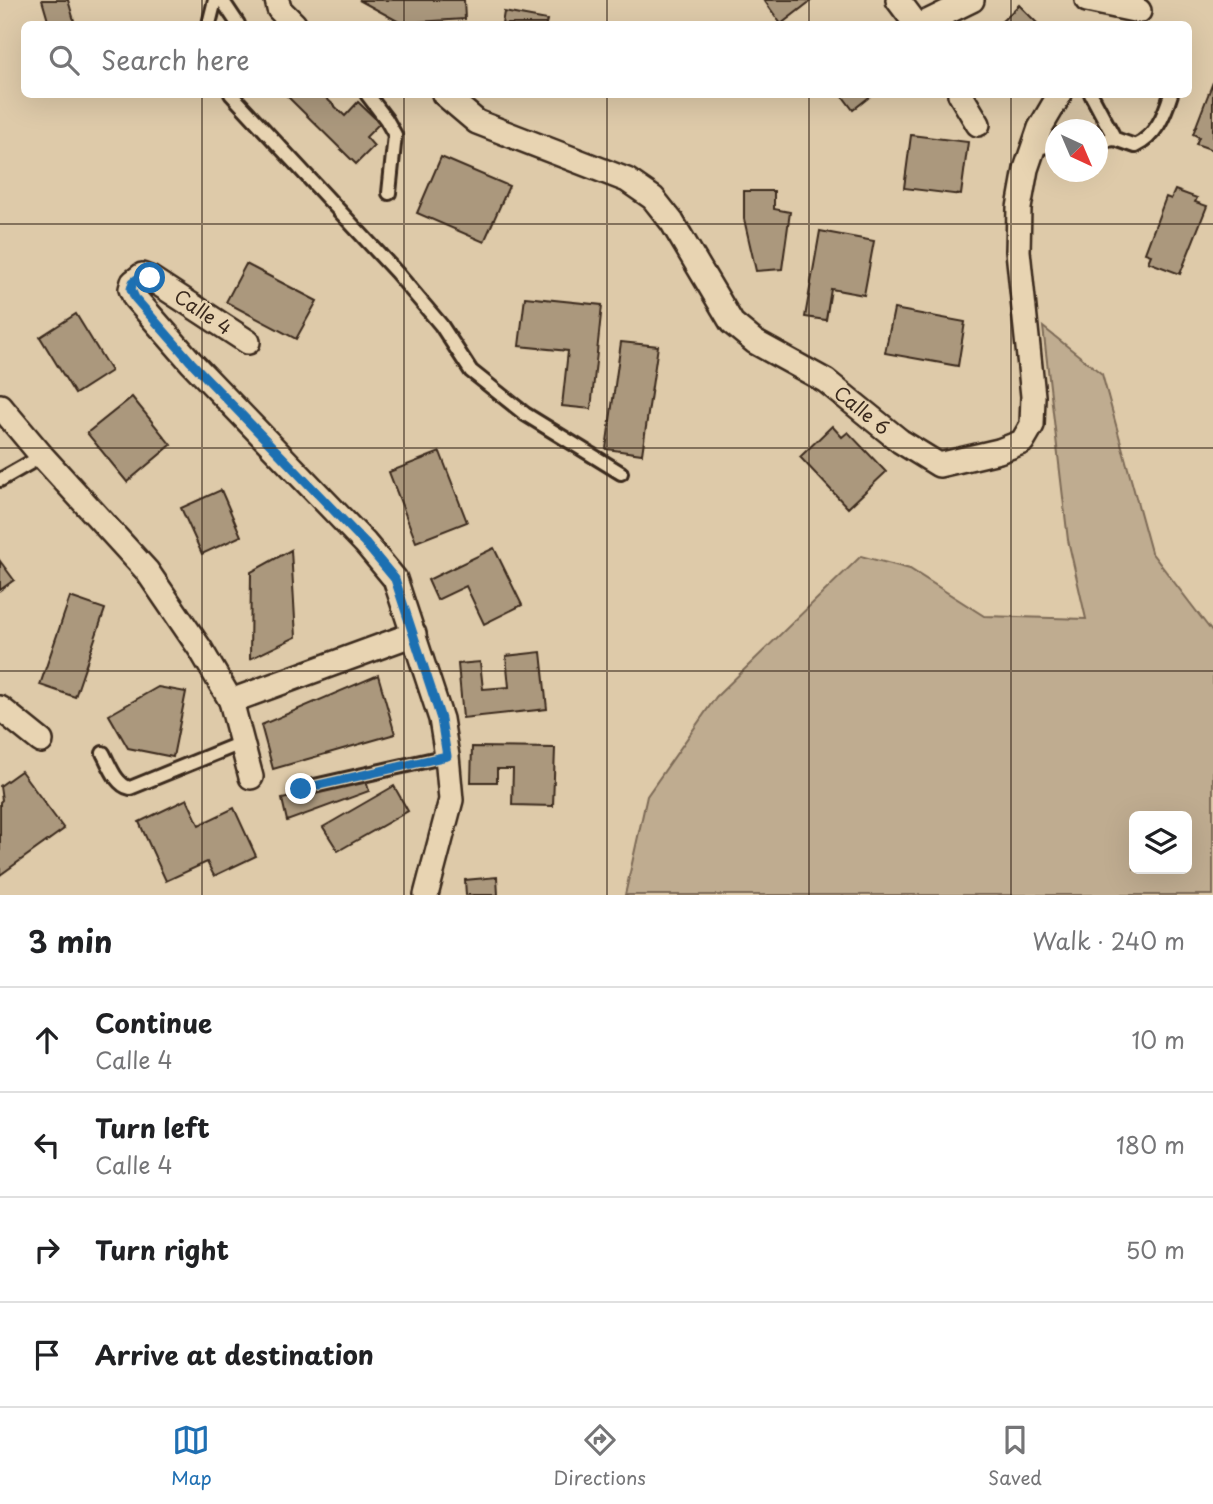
<!DOCTYPE html>
<html lang="en">
<head>
<meta charset="utf-8">
<style>
  :root { --surface:#fff; --page:#f6f6f6; --text:#202124; --muted:#757577; --line:#e0e0e0; --accent:#1f6fb2 }
  body { margin:0; font-family:"Playpen Sans",sans-serif; background:var(--page); color:var(--text) }
  .controls { position:absolute; right:21px; bottom:21px; display:grid; overflow:hidden; border-radius:10px; box-shadow:0 7px 28px #0002 }
  .controls button { width:63px; height:63px; display:grid; place-items:center; padding:0; border:0; border-bottom:2px solid var(--line); background:var(--surface); color:var(--text); font:35px sans-serif }
  .compass { position:absolute; left:1045px; top:119px; width:63px; height:63px; border-radius:50%; background:var(--surface); box-shadow:0 7px 28px #0002; rotate:136deg }
  .stop { position:absolute; width:21px; height:21px; margin:-16px; border:5px solid #1f6fb2; border-radius:50%; background:#fff }
  .stop.end { background:#1f6fb2; border-color:#fff; box-shadow:0 2px 7px #0008 }
  .list { margin:0; padding:0; list-style:none }
  h2 { display:flex; justify-content:space-between; align-items:center; height:91px; margin:0; padding:0 28px; font-size:30px }
  h2 small { font-size:23px; font-weight:400; color:var(--muted) }
  .list li { display:grid; grid-template-columns:46px 1fr auto; gap:21px; align-items:center; box-sizing:border-box; height:105px; padding:0 28px; border-top:2px solid var(--line) }
  .list b { display:block; font-size:26px; white-space:nowrap }
  .list p { margin:0; font-size:23px; white-space:nowrap; color:var(--muted) }
  .list em { font-size:23px; font-style:normal; color:var(--muted) }
  .icon { flex:none; width:38px; height:38px; fill:none; stroke:currentColor; stroke-width:2; stroke-linecap:round; stroke-linejoin:round }
  .map { position:relative; flex:none; width:1213px; height:895px; overflow:hidden }
  .search { position:absolute; background:var(--surface); box-shadow:0 7px 28px #0002; left:21px; right:21px; top:21px; height:77px; display:flex; align-items:center; gap:18px; box-sizing:border-box; padding:0 24px; border-radius:10px; color:var(--muted); font-size:26px }
  .sheet { height:511px; background:var(--surface) }
  nav { display:flex; justify-content:space-around; align-items:center; box-sizing:border-box; height:98px; border-top:2px solid var(--line); background:var(--surface); font-size:19px; color:var(--muted) }
  nav a { display:grid; justify-items:center; gap:4px }
  nav .on { color:var(--accent) }
  .map>svg:first-child { display:block }
  .green { fill:#bfac90; stroke:#7d6b57; stroke-width:2; fill-rule:evenodd }
  .building { fill:#ab987d; stroke:#3b2a1e; stroke-width:2 }
  .lines { fill:none; stroke-linecap:round; stroke-linejoin:round }
  .lane-casing { stroke:#3b2a1e; stroke-width:18 }
  .street-casing { stroke:#3b2a1e; stroke-width:28 }
  .lane { stroke:#e8d4b2; stroke-width:12 }
  .street { stroke:#e8d4b2; stroke-width:23 }
  .route { stroke:#1f6fb2; stroke-width:9 }
  .grid { fill:none; stroke:#3b2a1e; stroke-width:2; stroke-opacity:0.55 }
  .labels { text-anchor:middle; stroke-width:5; stroke-linejoin:round; paint-order:stroke }
  .street-label { font-size:19px; fill:#3b2a1e; stroke:#e8d4b2 }
</style>
</head>
<body>
<div class="map">
<svg width="1213" height="895" viewBox="0 0 1213 895">
  <rect width="100%" height="100%" fill="#decaa9"/>
  <filter id="ink" filterUnits="userSpaceOnUse"><feTurbulence type="fractalNoise" baseFrequency=".0143" numOctaves="2"/><feDisplacementMap in="SourceGraphic" scale="14" xChannelSelector="R" yChannelSelector="G"/><feConvolveMatrix kernelMatrix="1 2 1 2 8 2 1 2 1" color-interpolation-filters="sRGB"/></filter>
  <g filter="url(#ink)">
    <!-- green -->
    <path class="green" d="M1043,327L1102,374L1151,552L1213,633V895H625L647,796L716,697L861,556L910,569L984,616L1086,619L1068,540ZM1134,816H1187V869H1134Z"/>
    <!-- building -->
    <g class="building">
      <path d="M42,0H68L75,24H49Z"/>
      <path d="M359,0H464L465,19L401,23Z"/>
      <path d="M764,0H812L781,24Z"/>
      <path d="M1019,5L1038,24H999Z"/>
      <path d="M504,12L547,20L546,24H502Z"/>
      <path d="M1213,82V150L1196,144L1199,137L1193,134Z"/>
      <path d="M285,94H322L345,116L358,102L380,123L366,137L374,146L356,164Z"/>
      <path d="M841,94H873L853,110Z"/>
      <path d="M911,135L968,142L961,195L904,188Z"/>
      <path d="M441,157L509,186L484,242L417,213Z"/>
      <path d="M1175,190L1197,198L1195,202L1207,206L1180,274L1148,262L1151,255L1145,253L1166,197L1171,199Z"/>
      <path d="M744,191H774V209L790,212L782,269L756,271L744,219Z"/>
      <path d="M820,231L874,241L864,295L831,289L826,320L805,317Z"/>
      <path d="M246,264L317,301L296,339L226,302Z"/>
      <path d="M525,297L602,305L591,409L562,406L568,351L519,346Z"/>
      <path d="M894,309L965,322L958,366L885,353Z"/>
      <path d="M76,314L111,371L75,394L40,337Z"/>
      <path d="M621,342L658,346L642,454L606,449Z"/>
      <path d="M132,397L171,445L127,482L87,433Z"/>
      <path d="M832,426L842,437L848,432L886,472L848,508L800,457Z"/>
      <path d="M440,452L467,522L416,542L389,472Z"/>
      <path d="M221,490L241,536L202,554L181,508Z"/>
      <path d="M494,548L522,605L484,624L466,586L437,600L428,580Z"/>
      <path d="M291,550L296,637L250,659L251,572Z"/>
      <path d="M0,561L14,580L0,590Z"/>
      <path d="M70,597L105,609L75,697L40,685Z"/>
      <path d="M541,652L547,709L463,718L458,664L480,662L483,689L509,687L506,656Z"/>
      <path d="M378,675L395,734L273,769L261,725Z"/>
      <path d="M158,687L186,692L173,757L128,748L109,715Z"/>
      <path d="M472,747L555,748L553,806L512,805L513,769H497V782H471Z"/>
      <path d="M21,771L64,829L0,875V802L2,800L0,786Z"/>
      <path d="M366,781L369,791L287,821L282,799Z"/>
      <path d="M394,786L408,811L338,851L323,827Z"/>
      <path d="M187,799L199,825L234,808L256,856L214,876L207,862L166,881L139,822Z"/>
      <path d="M497,877L498,895H466L465,880Z"/>
    </g>
    <g class="lines">
      <!-- lane casing -->
      <g class="lane-casing">
        <g id="lane">
          <path d="M222,0L238,24"/>
          <path d="M209,24L215,0"/>
          <path d="M231,94L397,273L441,325L471,371L525,414L621,473"/>
          <path d="M367,94L386,119L395,135L389,193"/>
          <path d="M1091,94L1115,139L1098,141"/>
          <path d="M1115,139L1135,146C1156,136 1164,116 1171,94"/>
          <path d="M1033,148L1056,145"/>
          <path d="M0,480L42,456"/>
          <path d="M103,753C110,766 116,785 130,788L241,743"/>
          <path d="M301,789L447,756"/>
        </g>
      </g>
      <!-- street casing -->
      <g class="street-casing">
        <g id="street">
          <path d="M277,0L279,9L294,24"/>
          <path d="M898,0L916,24"/>
          <path d="M1087,0L1139,11"/>
          <path d="M923,24L972,0"/>
          <path id="s1" d="M444,94L477,122L627,180L653,198L672,222L732,323L755,342L826,381L900,441L939,465L999,451L1022,442L1032,425L1033,396L1018,251L1019,208L1026,169L1040,128L1060,94"/>
          <path d="M960,94L978,124"/>
          <path d="M248,342L150,278L142,275L133,282L131,289L135,298L191,362L365,543L395,579L441,719L447,756L451,800L426,895"/>
          <path d="M0,406L42,456L147,571L201,650L231,701L251,777"/>
          <path d="M231,701L414,634"/>
          <path d="M0,708L41,741"/>
        </g>
      </g>
      <!-- lane -->
      <use href="#lane" class="lane"/>
      <!-- street -->
      <use href="#street" class="street"/>
    </g>
  </g>
  <g class="lines" filter="url(#ink)">
    <!-- route -->
    <path class="route" d="M150,278L142,275L133,282L131,289L135,298L191,362L365,543L395,579L441,719L447,756L301,789"/>
  </g>
  <!-- grid -->
  <path class="grid" d="M202,0V24M404,0V24M607,0V24M809,0V24M1011,0V24M202,94V895M404,94V895M607,94V895M809,94V895M1011,94V895M0,224H1213M0,448H1213M0,671H1213"/>
  <g class="labels">
    <!-- street labels -->
    <g class="street-label">
      <text transform="translate(203 312) rotate(34)" y="7">Calle 4</text>
      <text dy="7" stroke="none"><textPath href="#s1" startOffset="541">Calle 6</textPath></text>
    </g>
  </g>
</svg>
<div class="controls">
<button><svg class="icon" aria-label="layers" viewBox="0 0 24 24"><path d="M12 4l9 5-9 5-9-5zM3 14l9 5 9-5"/></svg></button>
</div>
<svg class="compass" viewBox="-18 -18 36 36"><path d="M0-13l5 13h-10z" fill="#e53935"/><path d="M0 13l5-13h-10z" fill="#757577"/></svg>
<div class="stop" style="left:150px;top:278px"></div>
<div class="stop end" style="left:301px;top:789px"></div>
<div class="search"><svg class="icon" aria-label="search" viewBox="0 0 24 24"><circle cx="10" cy="10" r="6"/><path d="M15 15l6 6"/></svg>Search here</div>
</div>
<section class="sheet">
<h2>3 min<small>Walk · 240 m</small></h2>
<ul class="list">
<li><svg class="icon" aria-label="ahead" viewBox="0 0 24 24"><path d="M12 20V5M6 11l6-6 6 6"/></svg><div><b>Continue</b><p>Calle 4</p></div><em>10 m</em></li>
<li><svg class="icon" aria-label="left" viewBox="0 0 24 24"><path d="M17 20v-9H6M10 6l-5 5 5 5"/></svg><div><b>Turn left</b><p>Calle 4</p></div><em>180 m</em></li>
<li><svg class="icon" aria-label="right" viewBox="0 0 24 24"><path d="M7 20v-9h11M14 6l5 5-5 5"/></svg><div><b>Turn right</b></div><em>50 m</em></li>
<li><svg class="icon" aria-label="arrive" viewBox="0 0 24 24"><path d="M6 21V4h12l-3 4 3 4H6"/></svg><div><b>Arrive at destination</b></div></li>
</ul>
</section>
<nav>
<a class="on"><svg class="icon" aria-label="map" viewBox="0 0 24 24"><path d="M3 6l6-2 6 2 6-2v14l-6 2-6-2-6 2zM9 4v14M15 6v14"/></svg>Map</a>
<a><svg class="icon" aria-label="directions" viewBox="0 0 24 24"><path d="M12 3l9 9-9 9-9-9zM9 14v-3h6M13 9l2 2-2 2"/></svg>Directions</a>
<a><svg class="icon" aria-label="saved" viewBox="0 0 24 24"><path d="M7 4h10v16l-5-4-5 4z"/></svg>Saved</a>
</nav>
</body>
</html>
